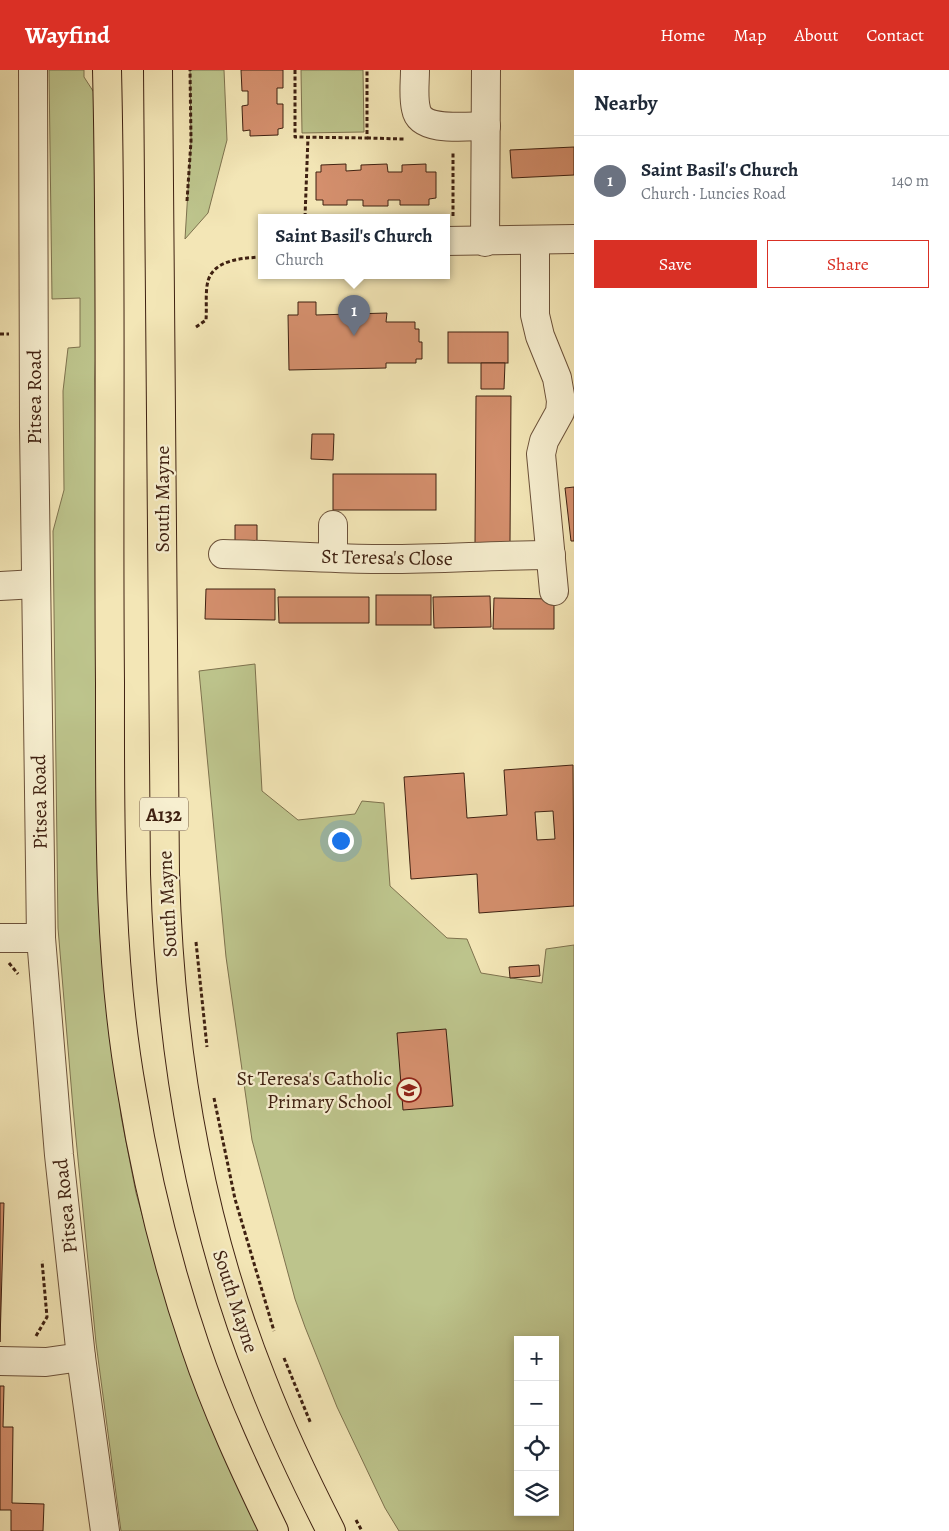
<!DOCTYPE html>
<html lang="en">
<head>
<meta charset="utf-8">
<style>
  :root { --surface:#fff; --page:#f2f2f3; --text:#1f2937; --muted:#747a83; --line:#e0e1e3; --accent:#d93025 }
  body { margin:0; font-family:Alegreya,serif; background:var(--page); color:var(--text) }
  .controls { position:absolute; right:15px; bottom:15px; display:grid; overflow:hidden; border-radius:0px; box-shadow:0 2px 8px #0003 }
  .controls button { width:45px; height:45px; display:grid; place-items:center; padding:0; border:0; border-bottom:1px solid var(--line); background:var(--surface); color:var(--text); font:25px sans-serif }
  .you { position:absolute; left:340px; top:770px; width:18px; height:18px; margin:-12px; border:4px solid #fff; border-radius:50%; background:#1a73e8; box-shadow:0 0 0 8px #1a73e833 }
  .badge { display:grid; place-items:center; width:32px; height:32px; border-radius:50%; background:var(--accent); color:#fff; font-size:16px; font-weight:700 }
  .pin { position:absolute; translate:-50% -41px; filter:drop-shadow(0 1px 2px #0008) }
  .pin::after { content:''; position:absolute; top:26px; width:18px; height:15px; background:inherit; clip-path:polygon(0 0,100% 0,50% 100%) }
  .popup { position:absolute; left:258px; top:144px; width:192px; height:65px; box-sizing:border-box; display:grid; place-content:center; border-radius:0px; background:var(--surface); filter:drop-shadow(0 1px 4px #0005); font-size:16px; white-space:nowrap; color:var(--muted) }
  .popup b { font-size:19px; color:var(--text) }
  .popup::after { content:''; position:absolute; left:50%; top:100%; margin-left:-10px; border:10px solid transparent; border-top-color:var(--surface) }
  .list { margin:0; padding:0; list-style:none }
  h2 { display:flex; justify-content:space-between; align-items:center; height:65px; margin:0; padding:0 20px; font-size:21px }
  h2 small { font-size:16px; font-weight:400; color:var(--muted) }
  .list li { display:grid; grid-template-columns:32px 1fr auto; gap:15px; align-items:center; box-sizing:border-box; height:90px; padding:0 20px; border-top:1px solid var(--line) }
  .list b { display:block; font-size:19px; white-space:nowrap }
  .list p { margin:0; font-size:16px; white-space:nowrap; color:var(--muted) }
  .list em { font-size:16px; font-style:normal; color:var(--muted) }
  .actions { display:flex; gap:10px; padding:15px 20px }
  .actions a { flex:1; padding:11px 0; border:1px solid var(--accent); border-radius:0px; text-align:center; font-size:18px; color:var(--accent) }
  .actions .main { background:var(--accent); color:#fff }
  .icon { flex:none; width:28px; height:28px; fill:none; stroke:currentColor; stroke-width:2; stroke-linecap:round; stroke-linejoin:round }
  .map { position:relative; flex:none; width:574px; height:1461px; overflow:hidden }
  header { display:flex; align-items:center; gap:30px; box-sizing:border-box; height:70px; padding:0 25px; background:var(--accent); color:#fff }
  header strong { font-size:24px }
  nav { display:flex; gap:28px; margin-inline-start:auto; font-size:18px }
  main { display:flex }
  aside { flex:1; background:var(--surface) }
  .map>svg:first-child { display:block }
  .green { fill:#bdc48c; stroke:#7e724e; fill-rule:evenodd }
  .building { fill:#d48f6d; stroke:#3f2111; fill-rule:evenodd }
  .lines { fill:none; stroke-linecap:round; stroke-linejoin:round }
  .minor-casing { stroke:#6c523a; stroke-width:30 }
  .major-casing { stroke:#3f2111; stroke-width:30 }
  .path { stroke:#3f2111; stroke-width:3; stroke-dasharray:4 2.5; stroke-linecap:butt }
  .minor { stroke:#f7efd0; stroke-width:28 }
  .major { stroke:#f3e6b6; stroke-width:28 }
  .labels { text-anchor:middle; stroke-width:4.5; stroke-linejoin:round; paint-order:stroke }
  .shield { fill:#f7efd0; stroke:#765f4a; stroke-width:1 }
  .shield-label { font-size:19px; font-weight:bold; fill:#3f2111 }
  .street-label { font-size:20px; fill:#3f2111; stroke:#f7efd0 }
  .poi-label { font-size:20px; fill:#3f2111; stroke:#f7efd0; text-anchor:end }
</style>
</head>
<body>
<header>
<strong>Wayfind</strong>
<nav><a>Home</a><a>Map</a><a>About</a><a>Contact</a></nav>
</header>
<main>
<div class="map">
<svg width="574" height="1461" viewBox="0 0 574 1461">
  <rect width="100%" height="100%" fill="#f3e6b6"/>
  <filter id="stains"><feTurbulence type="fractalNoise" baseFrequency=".004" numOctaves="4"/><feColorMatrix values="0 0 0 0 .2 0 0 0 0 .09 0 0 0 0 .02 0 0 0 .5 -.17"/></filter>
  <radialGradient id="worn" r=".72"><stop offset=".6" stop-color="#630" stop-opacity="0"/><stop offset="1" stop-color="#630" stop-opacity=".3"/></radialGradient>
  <!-- green -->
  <g class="green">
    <path d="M49,0H84V7L95,24L97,232L95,309L102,878L121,1046L136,1123L163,1218L260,1461H121L96,1273L73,1038L58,858L53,461L64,420L63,321L68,278L80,277V228L52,229Z"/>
    <path d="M190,0H224L227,70L208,143L185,169L191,71Z"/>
    <path d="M301,0H363L364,62L302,63Z"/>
    <path d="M255,594L262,721L298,750L355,744L362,731L384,733L390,816L447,868L467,869L481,903L542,913L546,879L574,875V1461H399L385,1438L337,1337L305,1257L295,1229L252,1070L226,887L199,601ZM518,1270H555V1442H518Z"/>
  </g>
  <!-- building -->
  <g class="building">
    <path d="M241,0H283V18H277V34H283V58L278,59V65L250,66V60L243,61L242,36L248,35V21H242Z"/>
    <path d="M574,77V105L512,108L510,80Z"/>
    <path d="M346,94V101L361,100V95L387,94L388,102H402V95L426,94V102H436V128L429,129V135H400V130H388V136H363V130H347V135H323V130H316V102H321V95Z"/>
    <path d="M298,232H316V245L387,243L386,252H415V259H419V272H422V289H416V293H386V298L289,300L288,245H298Z"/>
    <rect x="448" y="262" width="60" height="31"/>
    <path d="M481,293H505L504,319H481Z"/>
    <path d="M476,326H511L510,473H475Z"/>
    <path d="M312,364H334L333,390L311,389Z"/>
    <rect x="333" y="404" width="103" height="36"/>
    <path d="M574,417V471H571L565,418Z"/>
    <path d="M235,455H257V476L235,475Z"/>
    <path d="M206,519H275V550L205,549Z"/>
    <rect x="376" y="525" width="55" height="30"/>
    <path d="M490,526L491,557L434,558L433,527Z"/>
    <path d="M278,527H369V553H279Z"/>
    <path d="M494,528L554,529V559H493Z"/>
    <path d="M573,695L574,836L479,843L477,804L411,809L404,707L464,703L467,748L507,745L504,700ZM553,741L555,769L537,770L535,742Z"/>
    <path d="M539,895L540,906L510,908L509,897Z"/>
    <path d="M446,959L453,1036L403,1040L397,963Z"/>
    <path d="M0,1133H4L0,1272Z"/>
    <path d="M0,1316H4L3,1357H13L12,1433L44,1434L43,1461H11V1440H0Z"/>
  </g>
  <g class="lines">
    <!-- minor casing -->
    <g class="minor-casing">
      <g id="minor">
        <path d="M33,0L34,356L41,868L59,1085L81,1287L105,1461"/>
        <path d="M415,0C415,12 413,27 416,39C420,63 468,56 486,56"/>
        <path d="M446,171L574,169"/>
        <path d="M535,171V245L540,266L557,308L561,331L560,342L544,371L541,384L554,521"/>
        <path d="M485,172L486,0"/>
        <path d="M223,484C273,485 322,488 372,489C432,490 491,485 551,485"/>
        <path d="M333,486V455"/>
        <path d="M0,516L36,514"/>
        <path d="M0,868H41"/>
        <path d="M0,1291L46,1292L81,1287"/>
      </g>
    </g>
    <!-- major casing -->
    <g class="major-casing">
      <g id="major">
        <path d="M107,0C112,204 108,408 110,613C110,748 108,888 132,1022C146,1108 167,1194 195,1276C216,1339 245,1401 274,1461"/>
        <path d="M158,0L165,804C170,976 198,1150 262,1310C282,1362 306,1412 331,1461"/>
      </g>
    </g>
    <!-- path -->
    <g class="path">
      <path d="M295,0V67L367,68V0"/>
      <path d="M367,68L404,69"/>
      <path d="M187,131L191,71L190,0"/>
      <path d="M453,146V82"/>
      <path d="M305,147L308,67"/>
      <path d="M196,257L206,250C207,238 205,222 208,211C214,189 244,188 262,187"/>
      <path d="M0,264H9"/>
      <path d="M196,872L207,977"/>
      <path d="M9,893L18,904"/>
      <path d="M214,1028L235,1129L274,1261"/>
      <path d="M36,1266L47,1247L42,1191"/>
      <path d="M284,1288L311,1354"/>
      <path d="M356,1450L362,1461"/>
    </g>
    <!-- minor -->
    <use href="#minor" class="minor"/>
    <!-- major -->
    <use href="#major" class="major"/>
  </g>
  <!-- icons -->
  <defs>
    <g id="school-ring" transform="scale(1.25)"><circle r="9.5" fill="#f7efd0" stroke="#8f2418" stroke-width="1.5"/><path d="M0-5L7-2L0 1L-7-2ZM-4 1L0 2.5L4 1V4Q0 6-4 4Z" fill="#8f2418"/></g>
  </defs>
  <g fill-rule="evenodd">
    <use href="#school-ring" x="409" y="1020"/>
  </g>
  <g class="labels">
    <!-- shield labels -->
    <rect class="shield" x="140" y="727.5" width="48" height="33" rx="4"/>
    <g class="shield-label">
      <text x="164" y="751">A132</text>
    </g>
    <!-- street labels -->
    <g class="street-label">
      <text transform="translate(34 327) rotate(-90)" y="7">Pitsea Road</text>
      <text transform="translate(162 429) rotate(-90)" y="7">South Mayne</text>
      <text transform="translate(387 487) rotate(1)" y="7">St Teresa's Close</text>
      <text transform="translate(39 732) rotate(-91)" y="7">Pitsea Road</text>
      <text transform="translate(167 834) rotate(-93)" y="7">South Mayne</text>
      <text transform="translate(65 1136) rotate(-96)" y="7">Pitsea Road</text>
      <text transform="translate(236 1231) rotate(72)" y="7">South Mayne</text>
    </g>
    <!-- poi labels -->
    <g class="poi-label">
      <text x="392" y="1015">St Teresa's Catholic<tspan x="392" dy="23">Primary School</tspan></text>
    </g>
  </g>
  <rect width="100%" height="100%" filter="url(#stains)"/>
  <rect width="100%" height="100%" fill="url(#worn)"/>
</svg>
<div class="controls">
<button>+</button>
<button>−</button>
<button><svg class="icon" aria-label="locate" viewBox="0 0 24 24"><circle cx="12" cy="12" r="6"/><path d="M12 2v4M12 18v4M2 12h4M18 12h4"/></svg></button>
<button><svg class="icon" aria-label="layers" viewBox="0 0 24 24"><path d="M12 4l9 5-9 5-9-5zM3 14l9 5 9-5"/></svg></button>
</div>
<div class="you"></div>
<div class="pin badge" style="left:354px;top:266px;background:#6b7280">1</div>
<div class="popup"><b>Saint Basil's Church</b>Church</div>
</div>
<aside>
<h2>Nearby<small></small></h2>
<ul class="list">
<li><span class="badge" style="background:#6b7280">1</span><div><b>Saint Basil's Church</b><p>Church · Luncies Road</p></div><em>140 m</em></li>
</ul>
<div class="actions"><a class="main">Save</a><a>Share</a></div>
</aside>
</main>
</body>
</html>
